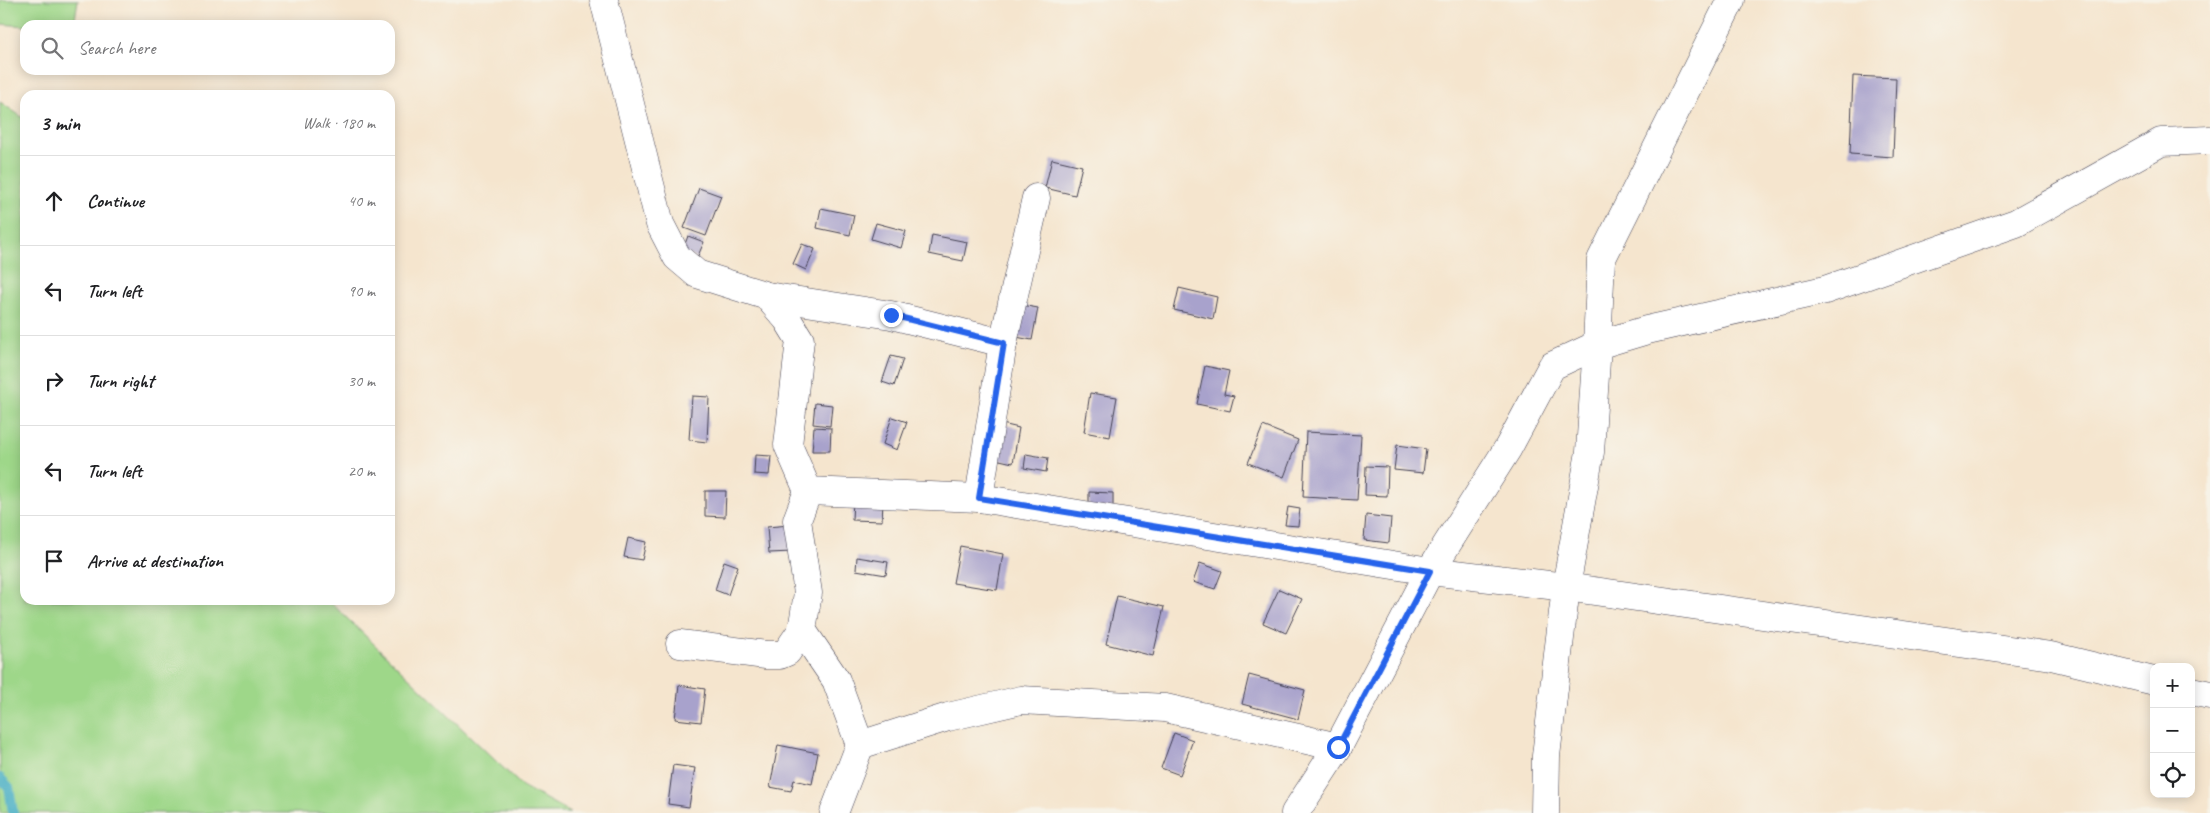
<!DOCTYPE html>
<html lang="en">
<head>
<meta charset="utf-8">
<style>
  :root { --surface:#fff; --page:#f6f6f6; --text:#202124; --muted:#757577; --line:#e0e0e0 }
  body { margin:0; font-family:Caveat,sans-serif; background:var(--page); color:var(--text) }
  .controls { position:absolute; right:15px; bottom:15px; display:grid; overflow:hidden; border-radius:10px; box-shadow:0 2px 12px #0003 }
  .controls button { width:45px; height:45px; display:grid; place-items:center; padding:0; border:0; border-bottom:1px solid var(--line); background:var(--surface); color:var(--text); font:25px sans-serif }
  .stop { position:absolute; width:15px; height:15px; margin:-11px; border:4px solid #2563eb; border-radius:50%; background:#fff }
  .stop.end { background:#2563eb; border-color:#fff; box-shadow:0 1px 5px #0008 }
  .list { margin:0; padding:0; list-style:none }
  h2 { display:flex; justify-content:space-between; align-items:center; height:65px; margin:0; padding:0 20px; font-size:21px }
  h2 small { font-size:16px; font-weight:400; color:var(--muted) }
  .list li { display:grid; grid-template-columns:32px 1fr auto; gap:15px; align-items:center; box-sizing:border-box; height:90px; padding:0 20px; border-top:1px solid var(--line) }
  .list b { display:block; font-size:19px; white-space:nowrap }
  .list em { font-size:16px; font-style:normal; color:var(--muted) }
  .icon { flex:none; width:28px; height:28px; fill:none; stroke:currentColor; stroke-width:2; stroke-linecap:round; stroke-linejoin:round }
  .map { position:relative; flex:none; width:2210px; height:813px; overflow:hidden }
  .search { position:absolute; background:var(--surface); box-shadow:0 2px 12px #0003; left:20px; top:20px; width:375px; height:55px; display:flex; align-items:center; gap:12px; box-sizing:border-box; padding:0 18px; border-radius:15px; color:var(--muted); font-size:19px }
  .panel { position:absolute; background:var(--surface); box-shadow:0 2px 12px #0003; left:20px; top:90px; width:375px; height:515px; border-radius:15px }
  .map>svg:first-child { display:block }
  .green { fill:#9ed789; stroke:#607c62 }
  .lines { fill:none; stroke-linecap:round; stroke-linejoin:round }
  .stream { stroke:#46afc5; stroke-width:10 }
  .building { fill:#a8a2cc }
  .street-casing { stroke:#423f51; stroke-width:29 }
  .street { stroke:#fff; stroke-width:28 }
  .route { stroke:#2563eb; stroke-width:6 }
</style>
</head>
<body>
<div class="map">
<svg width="2210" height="813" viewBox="0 0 2210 813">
  <rect width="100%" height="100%" fill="#f7f3e8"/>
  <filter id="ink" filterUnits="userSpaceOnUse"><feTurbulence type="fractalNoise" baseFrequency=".02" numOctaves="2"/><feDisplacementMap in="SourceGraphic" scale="10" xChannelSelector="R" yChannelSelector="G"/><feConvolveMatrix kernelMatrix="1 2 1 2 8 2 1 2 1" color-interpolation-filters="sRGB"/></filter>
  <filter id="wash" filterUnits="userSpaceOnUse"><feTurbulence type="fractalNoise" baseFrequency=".0096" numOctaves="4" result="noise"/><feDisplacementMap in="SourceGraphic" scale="20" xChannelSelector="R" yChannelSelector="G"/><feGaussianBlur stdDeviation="1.12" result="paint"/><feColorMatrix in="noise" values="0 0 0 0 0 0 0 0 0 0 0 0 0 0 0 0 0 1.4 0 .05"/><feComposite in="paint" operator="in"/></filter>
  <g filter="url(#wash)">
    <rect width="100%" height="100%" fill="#f5e5ce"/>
    <!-- green -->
    <g class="green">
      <path d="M0,0H78L74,25L25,26L0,24Z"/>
      <path d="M0,102L25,119V600H328L522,786L571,813H0Z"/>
    </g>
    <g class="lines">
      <!-- stream -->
      <path class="stream" d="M0,778L9,787L13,813"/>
    </g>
    <g id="blocks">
      <!-- building -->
      <g class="building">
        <path d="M1853,76L1896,78L1893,157L1850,154Z"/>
        <path d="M1052,159L1082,166L1075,195L1045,188Z"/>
        <path d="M699,188L721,196L706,236L684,228Z"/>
        <path d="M821,208L854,215L850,235L817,228Z"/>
        <path d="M876,223L906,231L901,248L871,239Z"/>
        <path d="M932,235L967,242L963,261L929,254Z"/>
        <path d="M688,236L704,242L697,258L682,252Z"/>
        <path d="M802,244L815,249L806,270L793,264Z"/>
        <path d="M1179,288L1217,297L1213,319L1174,310Z"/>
        <path d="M1021,305L1038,308L1032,340L1016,337Z"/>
        <path d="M891,356L903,359L894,386L882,382Z"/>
        <path d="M1205,366L1229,371L1224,394L1234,396L1230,411L1197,404Z"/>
        <path d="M1090,393L1117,397L1110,437L1084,432Z"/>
        <path d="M692,396L709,397L707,442L689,440Z"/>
        <path d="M815,403L832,405L830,426L813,424Z"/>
        <path d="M892,417L907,422L897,450L883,444Z"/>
        <path d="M1002,424L1019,428L1013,463L995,459Z"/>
        <path d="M1263,426L1298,440L1284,477L1248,463Z"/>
        <path d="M814,427L831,428L830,451H812Z"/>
        <path d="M1306,432L1361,435L1357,500L1303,497Z"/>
        <path d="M1397,445L1426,449L1423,473L1394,470Z"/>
        <path d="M1026,454L1048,458L1046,472L1024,468Z"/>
        <path d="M755,455L771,456L769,475L754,474Z"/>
        <path d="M1366,466L1388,467L1387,496L1365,495Z"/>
        <path d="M705,491H726L725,517L705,516Z"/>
        <path d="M1089,492L1113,493V508L1089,507Z"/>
        <path d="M853,500L883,502L882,521L852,520Z"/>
        <path d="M1288,507L1300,509L1298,526L1285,525Z"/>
        <path d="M1366,515L1391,518L1389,543L1364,540Z"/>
        <path d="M790,525L792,552L769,553L767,527Z"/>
        <path d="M628,538L646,542L642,560L624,557Z"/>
        <path d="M960,546L1003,554L997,590L953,583Z"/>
        <path d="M857,557L888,562L886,575L856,570Z"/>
        <path d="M724,561L738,566L728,595L715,590Z"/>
        <path d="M1200,563L1222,571L1215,589L1193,582Z"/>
        <path d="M1279,589L1302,599L1286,633L1263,623Z"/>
        <path d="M1117,596L1164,607L1153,656L1106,644Z"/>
        <path d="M1249,675L1305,690L1298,719L1242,704Z"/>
        <path d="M679,685L705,689L701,722L675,719Z"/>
        <path d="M1174,733L1193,740L1180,775L1161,768Z"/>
        <path d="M778,745L818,753L812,784L794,780L791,791L770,787Z"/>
        <path d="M673,765L695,768L689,807L668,804Z"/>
      </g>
    </g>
  </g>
  <g filter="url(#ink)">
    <use href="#blocks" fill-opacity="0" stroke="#423f51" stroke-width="1"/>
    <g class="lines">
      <!-- street casing -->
      <g class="street-casing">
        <g id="street">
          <path d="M604,0L660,224L677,257L697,274L767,296L787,319L800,340L788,445L808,491L979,498L1430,571L1566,587L2051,656L2154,681"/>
          <path d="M767,296L891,315L1003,343"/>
          <path d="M979,498L1003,343L1036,198"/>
          <path d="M802,630L836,680L860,745L834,813"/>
          <path d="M680,644L766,655H780L787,652L802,630L808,593L797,520L808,491"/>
          <path d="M2191,691L2210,695"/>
          <path d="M860,745L948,717L1021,700L1165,708L1338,747"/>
          <path d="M1295,813L1338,747L1430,571L1508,448L1552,366L1597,345L1601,260L1731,0"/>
          <path d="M1545,813L1546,756L1566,587L1590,452L1597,345L1647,330L1825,290L2016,223L2161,142L2210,140"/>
        </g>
      </g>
      <!-- street -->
      <use href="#street" class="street"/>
    </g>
  </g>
  <g class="lines" filter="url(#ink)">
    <!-- route -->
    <path class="route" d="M891,315L1004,343L979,498L1430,571L1338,747"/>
  </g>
</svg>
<div class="controls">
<button>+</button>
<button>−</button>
<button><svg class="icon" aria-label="locate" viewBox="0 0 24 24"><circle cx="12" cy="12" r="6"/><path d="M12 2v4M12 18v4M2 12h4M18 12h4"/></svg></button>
</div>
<div class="stop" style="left:1338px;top:747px"></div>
<div class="stop end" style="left:891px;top:315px"></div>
<div class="search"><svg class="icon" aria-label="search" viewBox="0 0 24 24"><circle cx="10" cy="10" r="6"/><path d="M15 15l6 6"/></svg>Search here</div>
<section class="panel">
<h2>3 min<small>Walk · 180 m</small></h2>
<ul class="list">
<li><svg class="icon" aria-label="ahead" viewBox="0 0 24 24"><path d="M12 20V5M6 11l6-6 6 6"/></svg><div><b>Continue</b></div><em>40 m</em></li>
<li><svg class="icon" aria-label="left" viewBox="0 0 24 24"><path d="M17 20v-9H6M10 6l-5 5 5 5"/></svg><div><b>Turn left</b></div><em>90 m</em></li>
<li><svg class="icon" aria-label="right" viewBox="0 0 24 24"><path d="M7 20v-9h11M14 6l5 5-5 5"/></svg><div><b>Turn right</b></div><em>30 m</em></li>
<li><svg class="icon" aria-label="left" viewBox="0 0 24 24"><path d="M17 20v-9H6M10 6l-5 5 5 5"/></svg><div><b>Turn left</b></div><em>20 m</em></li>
<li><svg class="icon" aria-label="arrive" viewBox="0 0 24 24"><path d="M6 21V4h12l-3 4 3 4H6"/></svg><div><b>Arrive at destination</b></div></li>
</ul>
</section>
</div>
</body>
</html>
